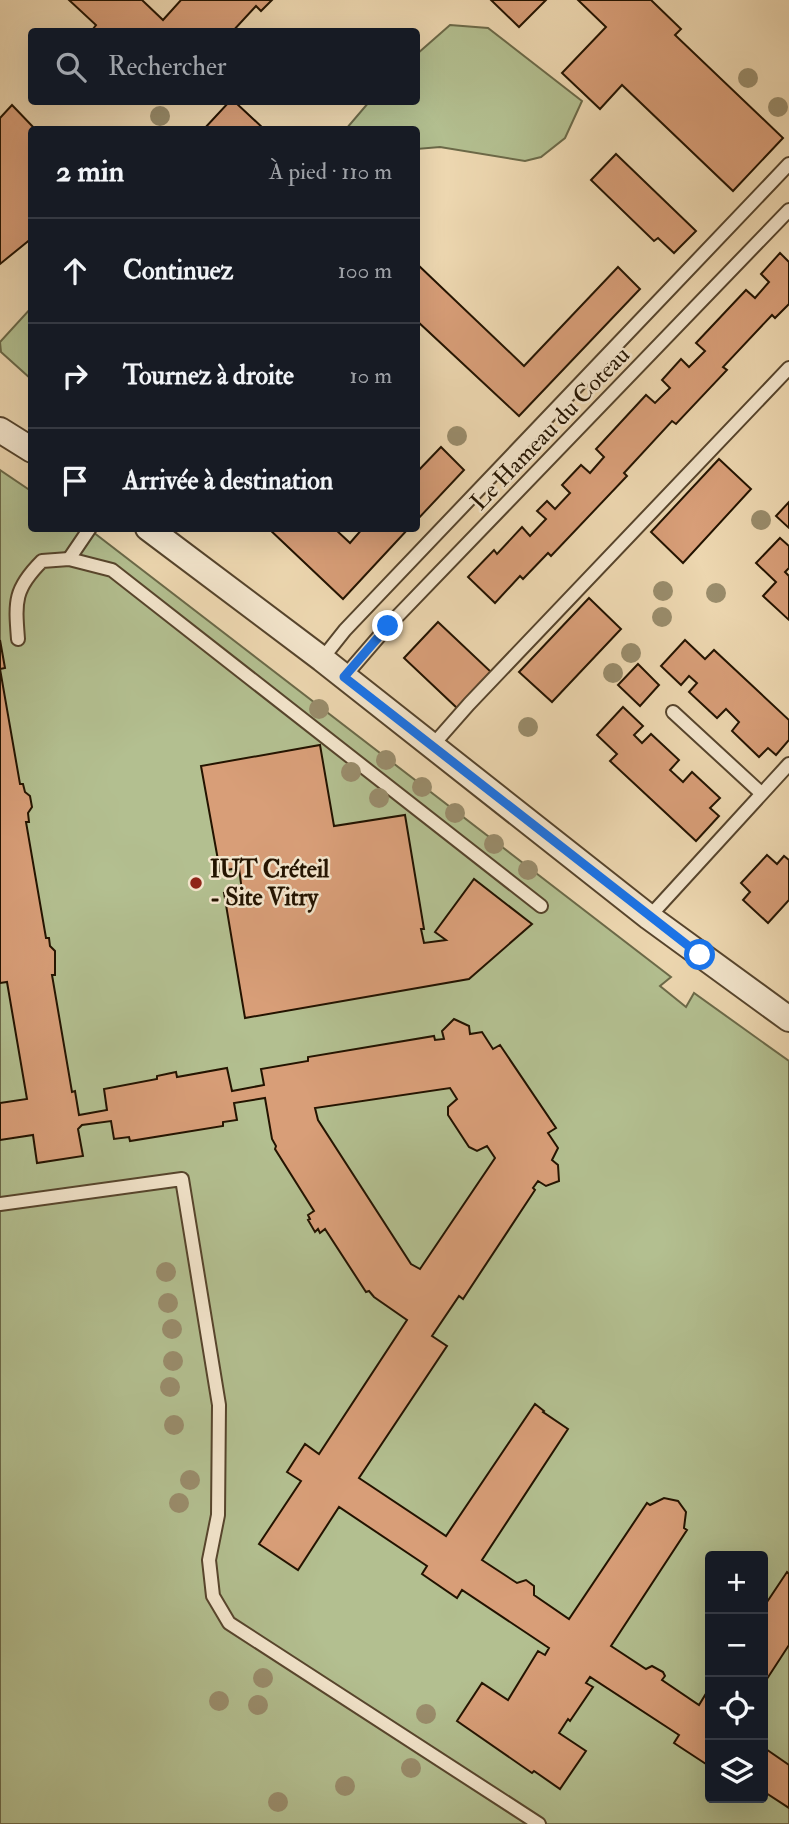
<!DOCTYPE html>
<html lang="fr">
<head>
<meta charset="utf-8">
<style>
  :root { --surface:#171b24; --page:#242831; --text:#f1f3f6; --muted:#9ea1a6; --line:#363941 }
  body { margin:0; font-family:"IM FELL Double Pica",serif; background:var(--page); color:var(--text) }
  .controls { position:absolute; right:21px; bottom:21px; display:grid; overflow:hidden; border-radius:7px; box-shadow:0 7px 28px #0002 }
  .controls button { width:63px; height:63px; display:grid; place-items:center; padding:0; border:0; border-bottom:2px solid var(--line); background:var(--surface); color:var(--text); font:35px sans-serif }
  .stop { position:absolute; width:21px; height:21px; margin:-16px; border:5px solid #1a73e8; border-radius:50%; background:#fff }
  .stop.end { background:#1a73e8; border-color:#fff; box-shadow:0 2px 7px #0008 }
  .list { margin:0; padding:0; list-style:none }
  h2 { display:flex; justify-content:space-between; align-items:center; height:91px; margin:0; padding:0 28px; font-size:30px }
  h2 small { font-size:23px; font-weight:400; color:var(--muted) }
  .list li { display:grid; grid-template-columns:46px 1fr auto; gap:21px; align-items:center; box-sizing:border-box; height:105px; padding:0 28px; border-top:2px solid var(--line) }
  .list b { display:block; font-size:26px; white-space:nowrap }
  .list em { font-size:23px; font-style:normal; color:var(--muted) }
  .icon { flex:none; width:38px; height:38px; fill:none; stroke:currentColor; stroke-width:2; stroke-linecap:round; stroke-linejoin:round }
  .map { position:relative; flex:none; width:789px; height:1824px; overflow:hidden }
  .search { position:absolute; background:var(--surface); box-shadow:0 7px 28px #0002; left:28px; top:28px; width:392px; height:77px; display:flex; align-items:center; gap:18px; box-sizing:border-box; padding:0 24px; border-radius:7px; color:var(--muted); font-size:26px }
  .panel { position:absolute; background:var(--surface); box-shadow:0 7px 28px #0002; left:28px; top:126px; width:392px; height:406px; border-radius:7px }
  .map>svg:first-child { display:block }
  .green { fill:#b3bf90; stroke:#6b6948; stroke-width:2; fill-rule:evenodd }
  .building { fill:#d89e78; stroke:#231300; stroke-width:2; fill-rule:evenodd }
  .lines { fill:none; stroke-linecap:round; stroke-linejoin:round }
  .lane-casing { stroke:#56442c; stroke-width:16 }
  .street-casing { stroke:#56442c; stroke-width:28 }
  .lane { stroke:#f3e5cc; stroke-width:12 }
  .street { stroke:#f3e5cc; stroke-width:24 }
  .tree { fill:#998c6b }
  .route { stroke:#1a73e8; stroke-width:9 }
  .poi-dot { fill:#8f2418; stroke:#f3e5cc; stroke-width:2.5 }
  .labels { text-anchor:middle; stroke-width:5; stroke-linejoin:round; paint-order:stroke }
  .street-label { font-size:24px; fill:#231300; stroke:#f3e5cc }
  .poi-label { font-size:24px; font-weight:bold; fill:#231300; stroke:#f3e5cc; text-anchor:start }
</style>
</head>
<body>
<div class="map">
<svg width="789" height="1824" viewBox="0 0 789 1824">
  <rect width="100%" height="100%" fill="#edd7b0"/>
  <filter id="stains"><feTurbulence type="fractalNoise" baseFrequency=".00286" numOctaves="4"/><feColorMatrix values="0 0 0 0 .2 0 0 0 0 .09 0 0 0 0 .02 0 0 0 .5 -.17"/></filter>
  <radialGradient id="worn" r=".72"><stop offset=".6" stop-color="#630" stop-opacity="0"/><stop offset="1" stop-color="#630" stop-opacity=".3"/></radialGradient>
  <!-- green -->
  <g class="green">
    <path d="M450,25L488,28L582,101L565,138L541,157L525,161L440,147L417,149L416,130L346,129L369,102H416L417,54Z"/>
    <path d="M31,308V379L1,352L0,342Z"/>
    <path d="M0,470L31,491L32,528L89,529L671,977L660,986L686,1007L694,993L789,1061V1824H0ZM710,1556H763V1798H710Z"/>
  </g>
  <!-- building -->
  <g class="building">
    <path d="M69,0H142L163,20L181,0H272L261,11L256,6L232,32H95L93,29L96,25Z"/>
    <path d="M491,0H546L519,27Z"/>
    <path d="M578,0H651L681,29L675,35L783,138L733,191L622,85L600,109L562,73L606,27Z"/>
    <path d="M229,102H235L265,130H203Z"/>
    <path d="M12,105L36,130H32V238L0,264V118Z"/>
    <path d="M616,154L696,231L674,253L658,238L654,241L591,180Z"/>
    <path d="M780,253L789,262V304L775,318L772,315L723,367L727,370L676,424L672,421L624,473L627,476L551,556L548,553L523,579L520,576L495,603L468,577L494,550L497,554L522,527L530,536L546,519L537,511L547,501L555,509L570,493L562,485L581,465L590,473L604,457L596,449L646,395L655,403L670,388L662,380L681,359L689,367L705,351L696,343L746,290L755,298L769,282L761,274Z"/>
    <path d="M416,263L524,366L618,267L640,289L519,416L416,320Z"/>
    <path d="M441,447L464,470L416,521V473Z"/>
    <path d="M719,459L751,489L683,563L651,532Z"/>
    <path d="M789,502V528L776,516Z"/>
    <path d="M268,528H334L350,543L363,528H409L343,599Z"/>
    <path d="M780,538L789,546V568L785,572L789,576V620L763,596L776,582L756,563Z"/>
    <path d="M589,598L621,629L552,702L519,672Z"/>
    <path d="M438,622L491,672L457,708L404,658Z"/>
    <path d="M0,640L5,668L0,669L20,784H23L25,792L30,796L32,807L28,813L29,822H26L46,938H49L50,946L55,951V975H52L72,1092L75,1091L79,1115L107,1110L104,1089L157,1079V1076L176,1072L177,1077L227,1068L232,1091L264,1085L261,1069L308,1061V1057L434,1036L435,1040L444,1039L442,1031L454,1019L469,1026L470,1034L482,1032L493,1049L500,1045L556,1128L548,1133L558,1148L552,1160L558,1165L559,1181L546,1186L538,1181L533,1188L535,1190L463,1299L459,1296L432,1336L447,1346L359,1478L446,1536L535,1404L544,1411L543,1412L568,1429L482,1560L517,1583L526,1580L534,1586V1595L569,1619L647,1503L650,1505L664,1498L678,1501L686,1512L684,1528L687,1530L611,1646L646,1669L652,1666L663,1672L665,1676L662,1680L699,1705L710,1687L709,1766L674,1743L679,1735L590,1677L586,1683L593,1687L570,1721L568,1719L559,1733L586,1751L560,1789L534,1771L532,1773L457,1721L482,1683L508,1700L538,1651L545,1655L549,1648L462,1590L457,1598L422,1574L427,1566L339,1507L298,1570L259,1544L301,1481L287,1472L305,1444L319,1454L407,1320L374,1297L369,1291L366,1292L325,1229L320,1233L318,1229L315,1232L308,1220L310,1219L308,1215L314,1211L275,1149L276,1146L272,1139L265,1098L234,1103L237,1120L223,1122V1126L130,1141L129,1137L114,1139L111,1121L82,1125L78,1129L83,1156L37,1163L33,1135L0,1140V1103L27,1099L7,982L0,983ZM450,1088L457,1099L448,1107V1115L469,1147L477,1151L487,1146L495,1158L420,1269L411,1264L318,1120L315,1108Z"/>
    <path d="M685,640L705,659L714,650L789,720V740L776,755L768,748L759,757L732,731L739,722L726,709L717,718L689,692L697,683L689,676L681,685L661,666Z"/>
    <path d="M638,664L659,685L640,706L618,685Z"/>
    <path d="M623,707L643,726L634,735L642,743L651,734L679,760L670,770L683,782L692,772L720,798L710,808L719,816L696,841L610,761L617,754L597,735Z"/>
    <path d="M320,745L334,826L405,815L424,929H421L424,943L446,940L435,932L474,879L532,924L469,979L245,1018L224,893L242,891L239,868L220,871L201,766Z"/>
    <path d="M767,855L777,864L784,856L789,860V900L768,923L743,900L750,892L741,883Z"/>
    <path d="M787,1572L789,1574V1645L763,1685V1608Z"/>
    <path d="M763,1747L789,1765V1808L763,1791Z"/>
  </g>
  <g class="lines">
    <!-- lane casing -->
    <g class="lane-casing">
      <g id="lane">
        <path d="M69,559L90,528"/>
        <path d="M18,639C15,601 14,589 42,561L69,559L112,570L541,906"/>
        <path d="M322,659L345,630L789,164"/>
        <path d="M344,677L388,626L789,210"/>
        <path d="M673,712L761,793"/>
        <path d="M432,746L469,704L789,368"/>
        <path d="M649,917L789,764"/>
        <path d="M0,1204L182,1179L219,1405L218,1515L209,1560L213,1596L229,1623L539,1824"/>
      </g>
    </g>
    <!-- street casing -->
    <g class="street-casing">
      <g id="street">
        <path d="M0,430L32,450"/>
        <path d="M148,528L322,659L649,917L789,1019"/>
      </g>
    </g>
    <!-- lane -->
    <use href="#lane" class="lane"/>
    <!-- street -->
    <use href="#street" class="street"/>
  </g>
  <!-- trees -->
  <g class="tree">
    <circle cx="748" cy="78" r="10"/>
    <circle cx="778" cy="107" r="10"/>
    <circle cx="160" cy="116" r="10"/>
    <circle cx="457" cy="436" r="10"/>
    <circle cx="761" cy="520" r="10"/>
    <circle cx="663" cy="591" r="10"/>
    <circle cx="716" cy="593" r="10"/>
    <circle cx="662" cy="617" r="10"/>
    <circle cx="631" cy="653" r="10"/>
    <circle cx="613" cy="673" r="10"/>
    <circle cx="319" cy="709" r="10"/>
    <circle cx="528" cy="727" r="10"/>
    <circle cx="386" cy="760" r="10"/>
    <circle cx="351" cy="772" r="10"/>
    <circle cx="422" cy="787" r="10"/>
    <circle cx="379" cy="798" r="10"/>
    <circle cx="455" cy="813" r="10"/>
    <circle cx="494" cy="844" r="10"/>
    <circle cx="528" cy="870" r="10"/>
    <circle cx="166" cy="1272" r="10"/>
    <circle cx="168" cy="1303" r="10"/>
    <circle cx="172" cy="1329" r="10"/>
    <circle cx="173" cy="1361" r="10"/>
    <circle cx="170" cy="1387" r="10"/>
    <circle cx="174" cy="1425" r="10"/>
    <circle cx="190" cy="1480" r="10"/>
    <circle cx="179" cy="1503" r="10"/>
    <circle cx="263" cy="1678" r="10"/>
    <circle cx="219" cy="1701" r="10"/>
    <circle cx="258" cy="1705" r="10"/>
    <circle cx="426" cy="1714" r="10"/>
    <circle cx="411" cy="1768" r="10"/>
    <circle cx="345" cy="1786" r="10"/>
    <circle cx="278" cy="1802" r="10"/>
  </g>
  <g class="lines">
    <!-- route -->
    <path class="route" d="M388,626L344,677L700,955"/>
  </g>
  <!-- markers -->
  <circle class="poi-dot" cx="196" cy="883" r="7"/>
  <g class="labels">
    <!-- street labels -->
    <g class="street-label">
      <text transform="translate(550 428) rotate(-46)" y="8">Le Hameau du Coteau</text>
    </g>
    <!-- poi labels -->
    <g class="poi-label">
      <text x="210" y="877">IUT Créteil<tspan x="210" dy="28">- Site Vitry</tspan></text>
    </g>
  </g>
  <rect width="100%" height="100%" filter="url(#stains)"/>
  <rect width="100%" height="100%" fill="url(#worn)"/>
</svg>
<div class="controls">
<button>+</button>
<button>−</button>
<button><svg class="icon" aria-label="locate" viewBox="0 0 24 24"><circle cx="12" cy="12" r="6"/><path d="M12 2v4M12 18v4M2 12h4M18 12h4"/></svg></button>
<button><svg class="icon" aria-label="layers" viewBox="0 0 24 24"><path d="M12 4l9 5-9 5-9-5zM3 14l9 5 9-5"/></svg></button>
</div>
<div class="stop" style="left:700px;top:955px"></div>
<div class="stop end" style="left:388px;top:626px"></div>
<div class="search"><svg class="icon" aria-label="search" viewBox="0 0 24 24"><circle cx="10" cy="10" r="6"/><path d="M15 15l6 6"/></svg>Rechercher</div>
<section class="panel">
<h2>2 min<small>À pied · 110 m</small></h2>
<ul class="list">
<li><svg class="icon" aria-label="ahead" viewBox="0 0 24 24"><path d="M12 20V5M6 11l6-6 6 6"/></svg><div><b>Continuez</b></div><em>100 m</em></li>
<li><svg class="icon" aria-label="right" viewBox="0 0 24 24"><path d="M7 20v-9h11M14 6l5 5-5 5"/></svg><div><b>Tournez à droite</b></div><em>10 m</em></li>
<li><svg class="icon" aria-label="arrive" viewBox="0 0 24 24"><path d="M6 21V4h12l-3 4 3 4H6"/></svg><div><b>Arrivée à destination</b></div></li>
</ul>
</section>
</div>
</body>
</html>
